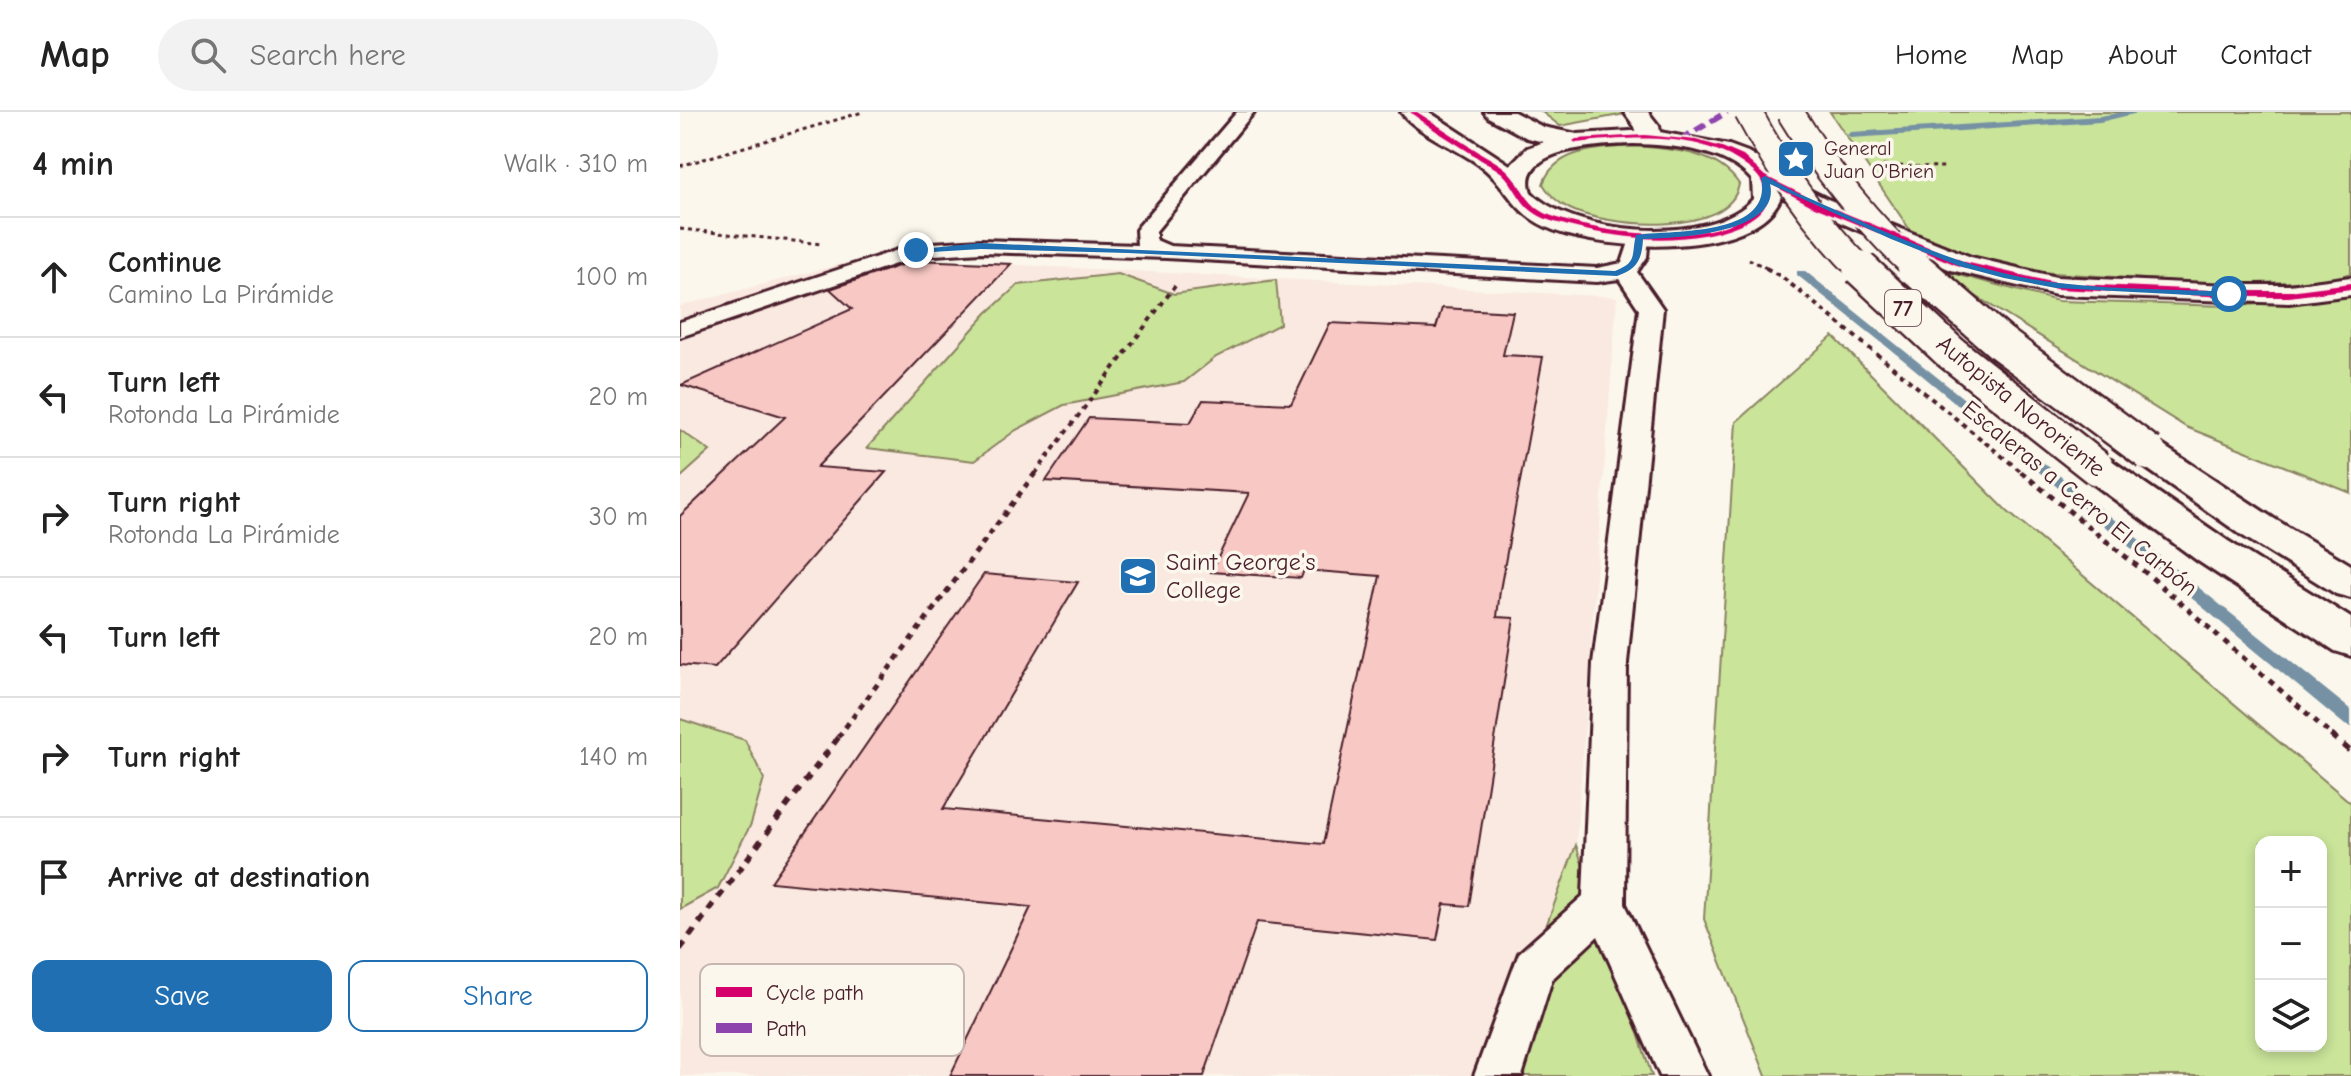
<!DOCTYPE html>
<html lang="en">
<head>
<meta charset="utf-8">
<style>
  :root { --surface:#fff; --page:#f2f2f2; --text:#222; --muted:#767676; --line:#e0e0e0; --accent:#1f6fb2 }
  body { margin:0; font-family:"Comic Neue",sans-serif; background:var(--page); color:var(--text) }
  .controls { position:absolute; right:24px; bottom:24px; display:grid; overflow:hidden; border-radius:16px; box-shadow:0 4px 12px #0003 }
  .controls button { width:72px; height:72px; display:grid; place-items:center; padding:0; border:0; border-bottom:2px solid var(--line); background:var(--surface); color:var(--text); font:40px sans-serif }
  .stop { position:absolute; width:24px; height:24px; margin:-18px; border:6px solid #1f6fb2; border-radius:50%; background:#fff }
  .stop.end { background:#1f6fb2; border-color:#fff; box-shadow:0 2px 8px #0008 }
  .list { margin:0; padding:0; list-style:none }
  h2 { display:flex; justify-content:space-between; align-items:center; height:104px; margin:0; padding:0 32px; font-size:34px }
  h2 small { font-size:26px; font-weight:400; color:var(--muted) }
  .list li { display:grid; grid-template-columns:52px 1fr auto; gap:24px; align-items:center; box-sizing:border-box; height:120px; padding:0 32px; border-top:2px solid var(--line) }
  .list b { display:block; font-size:30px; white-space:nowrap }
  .list p { margin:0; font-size:26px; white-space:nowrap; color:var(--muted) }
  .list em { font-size:26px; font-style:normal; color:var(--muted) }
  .actions { display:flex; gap:16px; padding:24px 32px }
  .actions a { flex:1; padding:18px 0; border:2px solid var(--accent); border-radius:16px; text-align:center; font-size:28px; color:var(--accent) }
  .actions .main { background:var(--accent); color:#fff }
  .icon { flex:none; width:44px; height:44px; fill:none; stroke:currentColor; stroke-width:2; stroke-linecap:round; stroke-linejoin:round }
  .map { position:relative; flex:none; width:1671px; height:964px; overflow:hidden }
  header { display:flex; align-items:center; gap:48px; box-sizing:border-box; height:112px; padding:0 40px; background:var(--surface); border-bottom:2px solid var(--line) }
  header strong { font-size:38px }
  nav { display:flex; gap:44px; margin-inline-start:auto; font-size:28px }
  .search { width:560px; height:72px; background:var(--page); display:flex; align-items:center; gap:20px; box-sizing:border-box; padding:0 28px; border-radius:44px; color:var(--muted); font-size:30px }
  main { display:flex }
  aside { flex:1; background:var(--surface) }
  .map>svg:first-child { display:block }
  .built { fill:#fae9e0 }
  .green { fill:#cae49a; stroke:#8a8262; stroke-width:2; fill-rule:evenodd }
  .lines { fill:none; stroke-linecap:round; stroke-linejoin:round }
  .stream { fill:#7691a4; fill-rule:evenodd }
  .building { fill:#f8c8c4; stroke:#4a1f2b; stroke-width:2 }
  .lane-casing { stroke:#4a1f2b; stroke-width:6 }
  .street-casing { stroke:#4a1f2b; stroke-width:6 }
  .secondary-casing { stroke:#4a1f2b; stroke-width:6 }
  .highway-casing { stroke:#4a1f2b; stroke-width:6 }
  .path-far3 { stroke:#4a1f2b; stroke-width:3; stroke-dasharray:4 4; stroke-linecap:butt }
  .path-far2 { stroke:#4a1f2b; stroke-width:4; stroke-dasharray:5 5; stroke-linecap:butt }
  .path-far1 { stroke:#4a1f2b; stroke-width:5; stroke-dasharray:6 6; stroke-linecap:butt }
  .path { stroke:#4a1f2b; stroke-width:6; stroke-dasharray:8 8; stroke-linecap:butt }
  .lane { fill:#fbf7ec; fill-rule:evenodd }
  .street { fill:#fbf7ec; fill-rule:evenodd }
  .secondary { fill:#fbf7ec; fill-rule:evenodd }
  .highway { fill:#fbf7ec; fill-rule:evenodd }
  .highway-bridge-far1-casing { stroke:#4a1f2b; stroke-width:30; stroke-linecap:butt }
  .highway-bridge-casing { stroke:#4a1f2b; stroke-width:39; stroke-linecap:butt }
  .highway-bridge-far1 { stroke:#fbf7ec; stroke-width:26 }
  .highway-bridge { stroke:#fbf7ec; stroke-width:34 }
  .quiet { stroke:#8e44ad; stroke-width:6; stroke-dasharray:12 6; stroke-linecap:butt }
  .cycleway-casing { stroke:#fbf7ec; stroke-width:5 }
  .cycleway { fill:#d6006c; fill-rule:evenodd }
  .route { fill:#1f6fb2 }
  .labels { text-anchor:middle; stroke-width:7; stroke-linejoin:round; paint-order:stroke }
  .far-poi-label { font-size:20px; fill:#4a1f2b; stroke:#fbf7ec; text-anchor:start }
  .shield { fill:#fbf7ec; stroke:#7f6065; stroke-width:2 }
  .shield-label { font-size:22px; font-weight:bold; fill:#4a1f2b }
  .street-label { font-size:24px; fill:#4a1f2b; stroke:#fbf7ec }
  .poi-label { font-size:24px; fill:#4a1f2b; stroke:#fbf7ec; text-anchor:start }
  .key { fill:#fbf7ec; stroke:#c6b6b2; stroke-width:2 }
  .key-label { font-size:22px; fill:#4a1f2b }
</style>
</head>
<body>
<header>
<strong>Map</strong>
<div class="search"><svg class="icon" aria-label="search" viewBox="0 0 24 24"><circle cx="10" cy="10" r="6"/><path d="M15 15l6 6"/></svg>Search here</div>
<nav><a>Home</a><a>Map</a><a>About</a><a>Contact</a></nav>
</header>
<main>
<aside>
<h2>4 min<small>Walk · 310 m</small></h2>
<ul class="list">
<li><svg class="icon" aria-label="ahead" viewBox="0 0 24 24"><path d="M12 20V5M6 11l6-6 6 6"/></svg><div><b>Continue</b><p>Camino La Pirámide</p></div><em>100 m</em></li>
<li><svg class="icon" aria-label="left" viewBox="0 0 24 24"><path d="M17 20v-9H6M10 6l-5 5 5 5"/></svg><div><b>Turn left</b><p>Rotonda La Pirámide</p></div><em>20 m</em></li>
<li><svg class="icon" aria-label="right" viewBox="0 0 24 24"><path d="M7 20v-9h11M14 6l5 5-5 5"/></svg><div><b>Turn right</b><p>Rotonda La Pirámide</p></div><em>30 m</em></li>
<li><svg class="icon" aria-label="left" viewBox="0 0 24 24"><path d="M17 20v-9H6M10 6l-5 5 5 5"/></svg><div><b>Turn left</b></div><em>20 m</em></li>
<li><svg class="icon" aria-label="right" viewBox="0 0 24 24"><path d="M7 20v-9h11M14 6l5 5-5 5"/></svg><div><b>Turn right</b></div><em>140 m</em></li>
<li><svg class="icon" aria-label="arrive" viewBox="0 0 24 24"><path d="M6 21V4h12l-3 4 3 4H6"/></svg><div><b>Arrive at destination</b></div></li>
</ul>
<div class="actions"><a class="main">Save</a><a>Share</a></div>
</aside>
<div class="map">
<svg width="1671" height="964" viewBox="0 0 1671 964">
  <rect width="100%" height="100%" fill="#fbf7ec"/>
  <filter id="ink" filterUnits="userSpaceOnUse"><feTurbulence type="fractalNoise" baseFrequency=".0125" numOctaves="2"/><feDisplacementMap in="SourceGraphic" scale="16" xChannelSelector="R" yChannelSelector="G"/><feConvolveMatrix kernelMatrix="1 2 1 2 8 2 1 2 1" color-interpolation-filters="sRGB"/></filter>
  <g filter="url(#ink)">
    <!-- built -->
    <path class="built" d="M228,147L937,185L896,733L972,964H0V194L168,150L187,188Z"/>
    <!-- green -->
    <g class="green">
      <path d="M862,0H956L880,14Z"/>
      <path d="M1150,0H1671V161L1645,169L1541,172L1327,158L1230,118Z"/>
      <path d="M955,34C992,37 1037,39 1059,72C1050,126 927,115 890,97C878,91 870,84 863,72C875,36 923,36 955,34Z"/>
      <path d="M1249,155L1378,189L1548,194L1631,189L1671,182V381L1506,315Z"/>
      <path d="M438,162L494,182L596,168L600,212L536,245L504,270L384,293L336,318L294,349L187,336L307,201L338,173Z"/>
      <path d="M1153,224L1327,399L1671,691V964H1086L1024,807L1056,310ZM1581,730H1641V934H1581Z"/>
      <path d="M0,318L30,339L0,366Z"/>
      <path d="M0,607L65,628L84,667L71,712L38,776L0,797Z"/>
      <path d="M896,733L972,964H843L854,847Z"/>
    </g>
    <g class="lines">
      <!-- stream -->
      <g class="stream">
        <path d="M1444,0H1462L1420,10L1171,26L1167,23L1171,20L1420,4Z"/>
        <path d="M1117,159H1125L1671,598V615L1665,613L1226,250L1117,163Z"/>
      </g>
    </g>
    <!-- building -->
    <g class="building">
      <path d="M236,148L331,152L137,355L206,360L35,556L0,553V404L105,305L1,273L172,197L150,177Z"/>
      <path d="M762,196L833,200L823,243L863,245L820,478L817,505L834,506L789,794L764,792L757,828L577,810L524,964H270L351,795L91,770L304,462L398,470L263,697L643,732L700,464L624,458L621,466L531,460L569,381L366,369L409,306L510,311L523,288L611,292L650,211L756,216Z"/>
    </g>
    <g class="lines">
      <!-- lane casing -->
      <g class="lane-casing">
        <path id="lane" d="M557,0H574L476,119V128L490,134L917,156L942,151L952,121H966L969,125L967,145L957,160L983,197L947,551L945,792L1028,964H980L918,824L872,867L842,964H794L839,841L903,784L913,551L959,197L939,167L917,170L486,146L301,140L239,144L0,225V210L236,132L301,128L457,133L456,118L459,114Z"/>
      </g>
      <!-- street casing -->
      <g class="street-casing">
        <path id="street" d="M944,0H968L979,14L981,25L978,30H960L955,15Z"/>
      </g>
      <!-- secondary casing -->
      <g class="secondary-casing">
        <path id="secondary" d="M721,0H749L830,53L847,36L864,30L847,26L808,5L804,0H834L863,15L897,22L969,18L1049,33L1068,40L1084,50L1093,60L1145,86L1291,145L1376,165L1549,173H1609L1671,165V183L1609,191L1376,183L1271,158L1101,85C1075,148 925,139 873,118C831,101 833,80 802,55C780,37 737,22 721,0ZM954,32C992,33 1046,37 1072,68L1073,87C1031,134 893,124 851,80C835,34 927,33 954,32Z"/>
      </g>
      <!-- highway casing -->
      <g class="highway-casing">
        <g id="highway">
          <path d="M1469,330L1482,333L1593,406L1671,453V486L1656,482L1563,424L1456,349L1450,341L1456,333Z"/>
          <path d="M1417,344L1431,348L1548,429L1671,506V544L1655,539L1518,449L1403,364L1398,356L1403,348Z"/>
        </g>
      </g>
      <!-- path-far3 -->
      <g class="path-far3">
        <path d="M0,54L183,0"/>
        <path d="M1198,59L1201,54L1266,55"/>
        <path d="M0,117L142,132"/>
        <path d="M1069,147L1090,158"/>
      </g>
      <!-- path-far2 -->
      <g class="path-far2">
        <path d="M1086,156L1102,165L1344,362"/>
        <path d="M355,362L495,174"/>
      </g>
      <!-- path-far1 -->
      <g class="path-far1">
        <path d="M1341,360L1472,466L1654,625"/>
        <path d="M158,625L356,360"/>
      </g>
      <!-- path -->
      <g class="path">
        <path d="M1651,623L1671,640"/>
        <path d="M0,837L160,623"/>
      </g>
      <!-- lane -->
      <use href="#lane" class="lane"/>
      <!-- street -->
      <use href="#street" class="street"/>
      <!-- secondary -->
      <use href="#secondary" class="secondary"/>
      <!-- highway -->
      <use href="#highway" class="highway"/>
      <!-- highway-bridge-far1 casing -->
      <g class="highway-bridge-far1-casing">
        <g id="highway-bridge-far1">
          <path d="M1068,0C1099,58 1135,112 1182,158"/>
          <path d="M1110,0C1146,59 1187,111 1238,158"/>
        </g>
      </g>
      <!-- highway-bridge casing -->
      <g class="highway-bridge-casing">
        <g id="highway-bridge">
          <path d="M1180,156L1270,240L1417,356"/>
          <path d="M1235,156L1321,231L1469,341"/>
        </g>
      </g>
      <!-- highway-bridge-far1 -->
      <use href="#highway-bridge-far1" class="highway-bridge-far1"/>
      <!-- highway-bridge -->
      <use href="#highway-bridge" class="highway-bridge"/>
      <!-- quiet -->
      <path class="quiet" d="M1000,28L1047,0"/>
      <!-- cycleway casing -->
      <g class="cycleway-casing">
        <path id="cycleway" d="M730,0H737C758,13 778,27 799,40C809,46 821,52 829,60C842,74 847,92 865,101C911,122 1033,136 1071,99C1076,95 1081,91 1083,85C1087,71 1077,62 1067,55C1021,19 951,25 896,31L893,29L896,27L965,23L1016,28L1042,35L1063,44L1085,64L1138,90L1285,150L1376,171L1549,179H1609L1671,171V177L1609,185H1549L1376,177L1279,154L1132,94L1089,71C1094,90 1078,105 1061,112C1009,134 946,128 892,115C879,111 863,108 852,99C839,89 834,72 822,61C816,56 808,52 801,48C778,32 752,18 730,0Z"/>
      </g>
      <!-- cycleway -->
      <use href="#cycleway" class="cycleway"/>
    </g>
  </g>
  <!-- route -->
  <path class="route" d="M1085,64C1096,69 1106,76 1117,81C1184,110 1253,144 1323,161C1396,179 1475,176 1549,180L1554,182L1549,185L1376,176L1324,166L1279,154L1211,127L1090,72C1102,122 993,126 963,127C962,148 957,157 937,164L448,141L301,137L236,141L231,138L301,131L935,159C958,150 951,143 956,123C992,118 1094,125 1081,66Z"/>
  <!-- icons -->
  <defs>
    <g id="sight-square" transform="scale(2)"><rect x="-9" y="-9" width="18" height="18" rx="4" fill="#1f6fb2" stroke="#fbf7ec"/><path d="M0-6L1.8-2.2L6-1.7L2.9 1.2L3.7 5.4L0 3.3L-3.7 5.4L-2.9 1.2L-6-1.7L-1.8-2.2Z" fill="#fff"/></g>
    <g id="school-square" transform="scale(2)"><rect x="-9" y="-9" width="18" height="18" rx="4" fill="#1f6fb2" stroke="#fbf7ec"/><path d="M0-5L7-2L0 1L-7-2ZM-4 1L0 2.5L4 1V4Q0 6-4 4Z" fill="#fff"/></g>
  </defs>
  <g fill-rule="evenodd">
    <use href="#sight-square" x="1116" y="47"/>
    <use href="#school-square" x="458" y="464"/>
  </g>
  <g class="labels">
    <!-- far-poi labels -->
    <g class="far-poi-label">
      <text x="1144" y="43">General<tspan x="1144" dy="23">Juan O'Brien</tspan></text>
    </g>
    <!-- shield labels -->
    <rect class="shield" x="1205" y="178" width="36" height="36" rx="6"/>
    <g class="shield-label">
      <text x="1223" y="204">77</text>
    </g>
    <!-- street labels -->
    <g class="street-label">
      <text transform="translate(1341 294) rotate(39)" y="8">Autopista Nororiente</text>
      <text transform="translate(1400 386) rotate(39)" y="8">Escaleras a Cerro El Carbón</text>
    </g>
    <!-- poi labels -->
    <g class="poi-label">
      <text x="486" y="458">Saint George's<tspan x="486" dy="28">College</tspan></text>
    </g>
  </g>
  <!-- legend -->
  <rect x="20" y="852" width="264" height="92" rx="12" class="key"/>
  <rect x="36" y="875" width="36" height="10" fill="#d6006c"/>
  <rect x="36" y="911" width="36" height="10" fill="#8e44ad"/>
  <g class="key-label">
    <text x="86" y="888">Cycle path</text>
    <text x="86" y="924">Path</text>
  </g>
</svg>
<div class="controls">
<button>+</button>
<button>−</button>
<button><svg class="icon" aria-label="layers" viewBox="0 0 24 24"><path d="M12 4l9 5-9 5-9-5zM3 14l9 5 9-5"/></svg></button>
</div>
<div class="stop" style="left:1549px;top:182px"></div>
<div class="stop end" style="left:236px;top:138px"></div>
</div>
</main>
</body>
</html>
